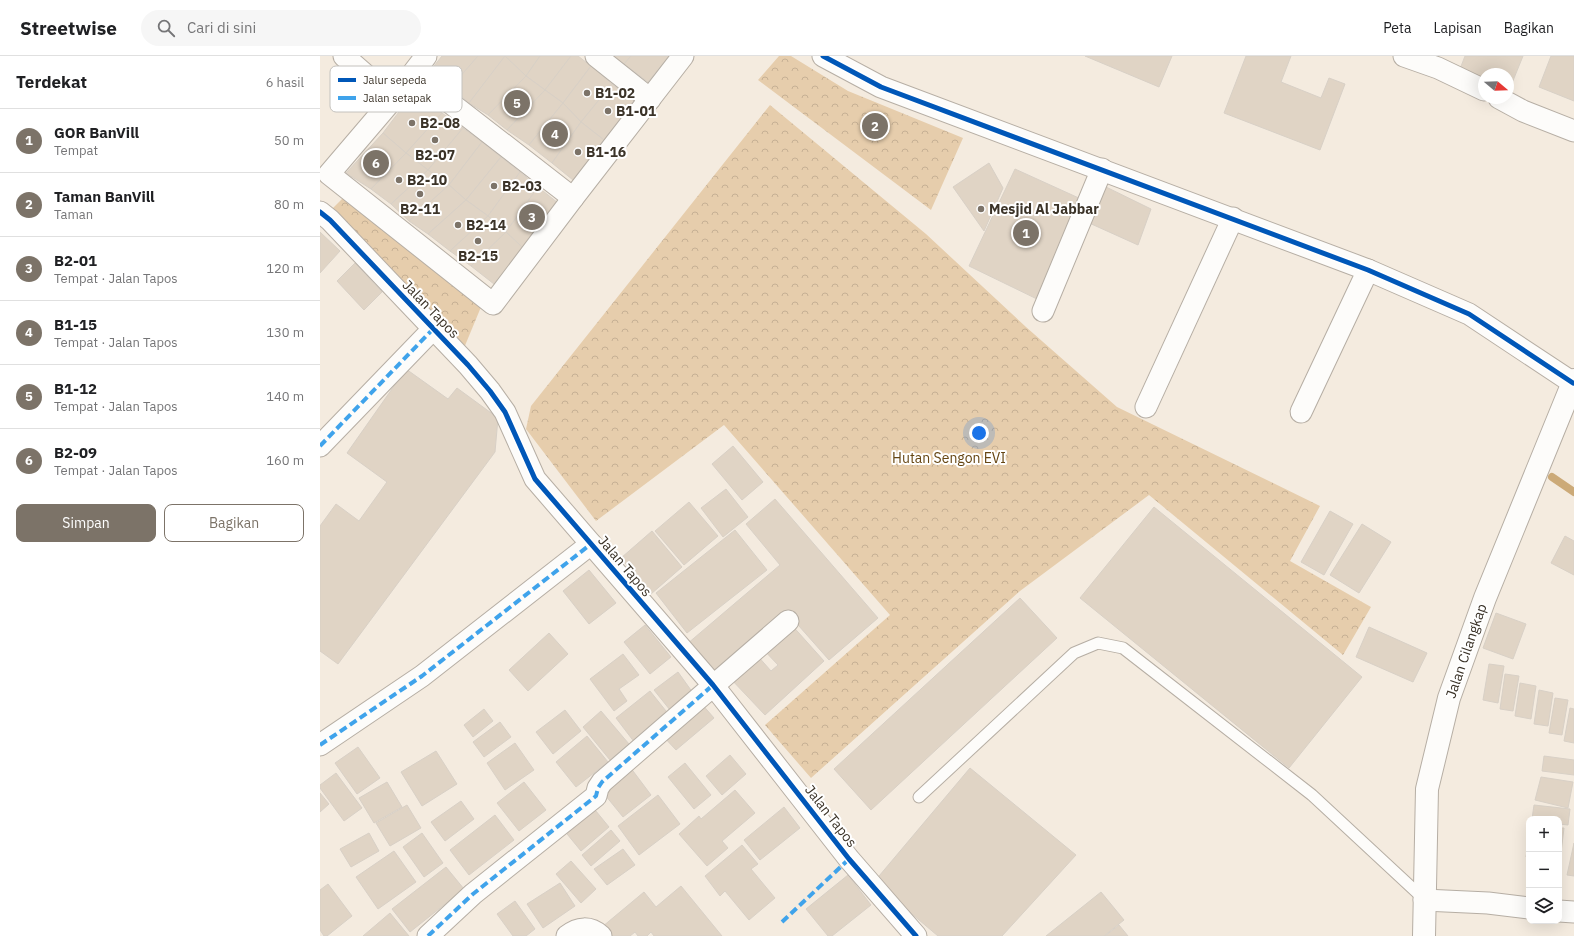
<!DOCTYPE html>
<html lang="id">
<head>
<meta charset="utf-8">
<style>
  :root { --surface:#fff; --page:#f6f6f6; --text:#202124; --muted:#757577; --line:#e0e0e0; --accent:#7c7368 }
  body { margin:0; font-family:"IBM Plex Sans",sans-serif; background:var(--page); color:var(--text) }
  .controls { position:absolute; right:12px; bottom:12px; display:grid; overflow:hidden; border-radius:8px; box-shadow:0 4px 16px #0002 }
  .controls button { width:36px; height:36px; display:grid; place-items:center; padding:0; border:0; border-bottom:1px solid var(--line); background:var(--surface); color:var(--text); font:20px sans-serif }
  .compass { position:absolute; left:1158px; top:12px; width:36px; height:36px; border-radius:50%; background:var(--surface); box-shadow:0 4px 16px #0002; rotate:109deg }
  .you { position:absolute; left:659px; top:377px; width:14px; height:14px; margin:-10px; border:3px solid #fff; border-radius:50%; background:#1a73e8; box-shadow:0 0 0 6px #1a73e833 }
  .badge { display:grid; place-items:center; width:26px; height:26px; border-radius:50%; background:var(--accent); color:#fff; font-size:13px; font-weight:700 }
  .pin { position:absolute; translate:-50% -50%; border:2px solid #fff; box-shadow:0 1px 4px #0006 }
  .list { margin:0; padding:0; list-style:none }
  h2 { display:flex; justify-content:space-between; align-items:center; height:52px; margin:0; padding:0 16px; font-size:17px }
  h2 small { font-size:13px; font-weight:400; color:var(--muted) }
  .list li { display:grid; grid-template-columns:26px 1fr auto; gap:12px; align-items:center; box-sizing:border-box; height:64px; padding:0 16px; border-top:1px solid var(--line) }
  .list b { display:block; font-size:15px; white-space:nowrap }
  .list p { margin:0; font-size:13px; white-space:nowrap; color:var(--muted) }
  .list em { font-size:13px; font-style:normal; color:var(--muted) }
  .actions { display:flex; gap:8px; padding:12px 16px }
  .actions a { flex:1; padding:9px 0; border:1px solid var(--accent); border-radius:8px; text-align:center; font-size:14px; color:var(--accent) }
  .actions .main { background:var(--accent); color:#fff }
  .icon { flex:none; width:22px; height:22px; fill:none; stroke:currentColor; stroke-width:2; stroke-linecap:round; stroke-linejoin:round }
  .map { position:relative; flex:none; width:1254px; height:880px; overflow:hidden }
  header { display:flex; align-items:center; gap:24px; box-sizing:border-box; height:56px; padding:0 20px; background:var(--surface); border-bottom:1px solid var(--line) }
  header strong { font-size:19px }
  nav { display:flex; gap:22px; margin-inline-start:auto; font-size:14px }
  .search { width:280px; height:36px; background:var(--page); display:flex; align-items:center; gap:10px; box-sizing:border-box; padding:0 14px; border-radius:22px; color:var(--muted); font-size:15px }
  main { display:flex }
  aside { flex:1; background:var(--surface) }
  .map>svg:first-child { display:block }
  .forest { fill:url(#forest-crowns) }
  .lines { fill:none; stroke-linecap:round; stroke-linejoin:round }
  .stream { stroke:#ccaa78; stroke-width:8 }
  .building { fill:#e0d4c5; stroke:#d8d0c6 }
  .lane-casing { stroke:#b6aea4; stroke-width:13 }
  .street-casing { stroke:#b6aea4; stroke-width:23 }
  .secondary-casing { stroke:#b6aea4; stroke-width:24 }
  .lane { stroke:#fdfcfa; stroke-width:11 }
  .street { stroke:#fdfcfa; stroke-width:21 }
  .secondary { stroke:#fdfcfa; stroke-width:22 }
  .quiet { stroke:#3fa3eb; stroke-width:4; stroke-dasharray:8 4; stroke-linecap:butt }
  .cycleway-casing { stroke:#fff; stroke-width:8 }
  .cycleway { stroke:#0057b8; stroke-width:5 }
  .poi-dot { fill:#7c7368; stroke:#fff; stroke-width:1.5 }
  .labels { text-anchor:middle; stroke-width:4; stroke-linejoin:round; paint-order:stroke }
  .poi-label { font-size:14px; font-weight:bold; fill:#3b3328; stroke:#fff; text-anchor:start }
  .street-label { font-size:14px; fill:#3b3328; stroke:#fff }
  .park-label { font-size:14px; fill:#664613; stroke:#fff }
  .key { fill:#fff; stroke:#c4c2be; stroke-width:1 }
  .key-label { font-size:11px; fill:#3b3328 }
</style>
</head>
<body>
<header>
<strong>Streetwise</strong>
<div class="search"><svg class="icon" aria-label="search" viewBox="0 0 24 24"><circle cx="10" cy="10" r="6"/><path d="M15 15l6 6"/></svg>Cari di sini</div>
<nav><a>Peta</a><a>Lapisan</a><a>Bagikan</a></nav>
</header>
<main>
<aside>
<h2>Terdekat<small>6 hasil</small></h2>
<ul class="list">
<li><span class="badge">1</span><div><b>GOR BanVill</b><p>Tempat</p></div><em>50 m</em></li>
<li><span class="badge">2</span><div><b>Taman BanVill</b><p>Taman</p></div><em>80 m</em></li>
<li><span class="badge">3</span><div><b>B2-01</b><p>Tempat · Jalan Tapos</p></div><em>120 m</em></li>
<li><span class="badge">4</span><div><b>B1-15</b><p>Tempat · Jalan Tapos</p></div><em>130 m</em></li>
<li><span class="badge">5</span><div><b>B1-12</b><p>Tempat · Jalan Tapos</p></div><em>140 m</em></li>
<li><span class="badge">6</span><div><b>B2-09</b><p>Tempat · Jalan Tapos</p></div><em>160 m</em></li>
</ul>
<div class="actions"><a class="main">Simpan</a><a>Bagikan</a></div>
</aside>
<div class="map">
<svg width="1254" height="880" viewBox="0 0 1254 880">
  <defs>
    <pattern id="forest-crowns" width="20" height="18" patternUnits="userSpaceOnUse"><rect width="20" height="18" fill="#e6cdac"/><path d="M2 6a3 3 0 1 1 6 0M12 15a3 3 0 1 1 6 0" fill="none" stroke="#c6b094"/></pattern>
  </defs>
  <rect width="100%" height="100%" fill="#f4ebdf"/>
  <!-- forest -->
  <g class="forest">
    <path d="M459,0H471L528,35L643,82L611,154L438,24Z"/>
    <path d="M450,49L606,178L706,271L797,351L1000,450L970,505L1051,551L1023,599L829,439L700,535L491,722L445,669L570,559L404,369L276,465L206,373L211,350Z"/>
    <path d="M26,139L161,251L144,292L10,155Z"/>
  </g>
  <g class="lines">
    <!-- stream -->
    <path class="stream" d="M1232,421L1254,436"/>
  </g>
  <!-- building -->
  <g class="building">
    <path d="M122,0H158L131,31L110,15Z"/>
    <path d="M158,0H185L149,47L131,31Z"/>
    <path d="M185,0H220L206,20Z"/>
    <path d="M185,0L206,20L168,59L149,47Z"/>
    <path d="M220,0H251L225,34L206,20Z"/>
    <path d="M251,0H258L271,10L243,47L225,34Z"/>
    <path d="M292,0H311L304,8Z"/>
    <path d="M311,0H349L328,26L304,8Z"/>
    <path d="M765,0H852L839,31Z"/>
    <path d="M926,0H971L961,26L1001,42L1009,22L1025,28L1000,94L904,57Z"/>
    <path d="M1145,0H1203L1190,32H1188V18H1164V22L1140,13Z"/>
    <path d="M1231,0H1254V45L1219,31Z"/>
    <path d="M271,10L292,28L261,66L243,47Z"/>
    <path d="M206,20L225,34L187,74L168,59Z"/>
    <path d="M292,28L314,45L284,84L261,66Z"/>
    <path d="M225,34L243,47L209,89L187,74Z"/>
    <path d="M94,36L122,57L86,97L63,77Z"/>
    <path d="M243,47L261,66L232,107L209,89Z"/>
    <path d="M122,57L143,72L108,114L86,97Z"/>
    <path d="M261,66L284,84L253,124L232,107Z"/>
    <path d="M143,72L162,86L129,129L108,114Z"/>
    <path d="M63,77L86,97L51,133L26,117Z"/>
    <path d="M162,86L181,101L146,144L129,129Z"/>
    <path d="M86,97L108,114L71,148L51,133Z"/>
    <path d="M181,101L200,116L168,160L146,144Z"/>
    <path d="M669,107L683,132L664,175L633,131Z"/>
    <path d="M695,113L761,143L719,244L649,210Z"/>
    <path d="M108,114L129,129L89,165L71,148Z"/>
    <path d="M200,116L218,131L186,176L168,160Z"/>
    <path d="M129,129L146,144L108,178L89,165Z"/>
    <path d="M784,130L831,153L818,189L767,166Z"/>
    <path d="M218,131L238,147L203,192L186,176Z"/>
    <path d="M146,144L168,160L130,195L108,178Z"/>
    <path d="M168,160L186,176L151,210L130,195Z"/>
    <path d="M0,176L20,195L0,217Z"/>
    <path d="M186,176L203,192L174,228L151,210Z"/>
    <path d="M35,207L62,236L44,254L17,225Z"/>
    <path d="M86,313L128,343L137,332L178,362L175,396L18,608L0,595V470L16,448L39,465L67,426L27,397Z"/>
    <path d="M413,390L443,426L422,444L392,408Z"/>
    <path d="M406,433L428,461L403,481L381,452Z"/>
    <path d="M455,443L558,562L509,604L471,561L397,624L367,588L460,509L426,468Z"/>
    <path d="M369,446L398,480L364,509L335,475Z"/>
    <path d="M834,451L1042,621L969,712L760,542Z"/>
    <path d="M1010,455L1033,468L1004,519L981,506Z"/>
    <path d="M1042,468L1071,486L1039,537L1010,519Z"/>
    <path d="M415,474L447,514L367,577L336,537Z"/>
    <path d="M332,475L362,511L331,538L301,502Z"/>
    <path d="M1245,480L1254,485V519L1231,507Z"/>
    <path d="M269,514L296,547L269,568L243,535Z"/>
    <path d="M700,542L737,582L551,754L514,713Z"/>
    <path d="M1176,557L1206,568L1193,603L1163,592Z"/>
    <path d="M469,566L504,605L445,659L410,622L436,598L451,615L458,609L441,591Z"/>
    <path d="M325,569L351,601L330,618L304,586Z"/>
    <path d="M1049,571L1107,597L1093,626L1036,601Z"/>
    <path d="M229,577L248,598L208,635L189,614Z"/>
    <path d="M303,598L319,619L299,633L307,645L294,655L270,623Z"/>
    <path d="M1169,608L1184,610L1178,647L1163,644Z"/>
    <path d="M358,616L373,637L350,654L334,634Z"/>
    <path d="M1185,618L1199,620L1193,655L1180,653Z"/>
    <path d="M1200,627L1216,630L1211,663L1195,660Z"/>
    <path d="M1219,634L1233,637L1228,670L1214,668Z"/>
    <path d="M330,635L350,660L315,687L296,662Z"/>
    <path d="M1235,642L1248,644L1242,679L1229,677Z"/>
    <path d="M380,646L394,662L356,694L342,679Z"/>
    <path d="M1250,652L1254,653V687L1244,685Z"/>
    <path d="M164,653L173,665L153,681L144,669Z"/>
    <path d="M245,654L261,675L233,698L216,676Z"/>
    <path d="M281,655L309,688L290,704L263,671Z"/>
    <path d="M180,666L191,681L164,701L153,686Z"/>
    <path d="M267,680L288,706L256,731L236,706Z"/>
    <path d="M195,687L214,714L185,734L167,707Z"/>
    <path d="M38,691L60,722L37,738L15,707Z"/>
    <path d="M116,695L137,728L102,750L81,716Z"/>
    <path d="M410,699L426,718L402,739L386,720Z"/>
    <path d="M1224,700L1254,704V719L1222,715Z"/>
    <path d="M365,707L391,739L374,753L348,721Z"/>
    <path d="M310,711L331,739L303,761L281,734Z"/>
    <path d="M650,712L756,799L682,880H618L554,826Z"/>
    <path d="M16,717L42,752L24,765L0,732V729Z"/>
    <path d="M1221,721L1253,726L1248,752L1215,744Z"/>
    <path d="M67,726L82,751L54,767L39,742Z"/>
    <path d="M204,726L226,754L199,775L177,747Z"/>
    <path d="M415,734L435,757L402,785L408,792L387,810L359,778L379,760L381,763Z"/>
    <path d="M0,737L9,748L0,756Z"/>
    <path d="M338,739L360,768L319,799L298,770Z"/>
    <path d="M141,745L154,763L125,785L111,766Z"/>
    <path d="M87,749L101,772L70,790L56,767Z"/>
    <path d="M271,749L289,771L261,795L243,773Z"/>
    <path d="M1214,749L1250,753L1248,769L1239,768V763H1212Z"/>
    <path d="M464,751L480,772L440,804L424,784Z"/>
    <path d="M175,759L194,784L149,819L130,794Z"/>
    <path d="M1239,772H1244L1240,805H1239Z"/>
    <path d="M291,774L300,785L271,810L262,799Z"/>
    <path d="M49,777L59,795L31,811L20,793Z"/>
    <path d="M102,777L123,807L104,821L83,791Z"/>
    <path d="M1209,782V801H1206Z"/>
    <path d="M1254,787V820L1247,819Z"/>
    <path d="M422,789L438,808L431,813L455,842L429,864L405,835L400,840L385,820Z"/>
    <path d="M303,793L315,809L287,829L274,813Z"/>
    <path d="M74,795L96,826L58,853L36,821Z"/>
    <path d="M251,805L276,833L261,847L236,818Z"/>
    <path d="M126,811L144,833L90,876L72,853Z"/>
    <path d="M528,819L551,849L512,880H508L486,853Z"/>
    <path d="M240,827L255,850L223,872L207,848Z"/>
    <path d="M8,828L32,860L7,880H4L0,874V834Z"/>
    <path d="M361,830L402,880H334L331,876L327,880H318L315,876L310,880H289L282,871L324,836L336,851Z"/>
    <path d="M781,836L804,864L784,880H726Z"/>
    <path d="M195,845L215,873L206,880H193L177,858Z"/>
    <path d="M70,857L89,880H43Z"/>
    <path d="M799,869L808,880H785Z"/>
  </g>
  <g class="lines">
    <!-- lane casing -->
    <g class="lane-casing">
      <path id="lane" d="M599,741L754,597L778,587L803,592L992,739L1104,843"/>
    </g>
    <!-- street casing -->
    <g class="street-casing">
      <g id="street">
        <path d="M24,0L73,43"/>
        <path d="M106,0L73,43L9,118L173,248L253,142L363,0"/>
        <path d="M276,0L330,43"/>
        <path d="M503,0L561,31L1048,214L1149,258L1253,327"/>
        <path d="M1084,0L1118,12L1164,34"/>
        <path d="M93,18L253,142"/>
        <path d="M1179,42L1203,55L1254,75"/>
        <path d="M0,156L10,164L148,309L170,335L185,356L215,423L393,629L529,803L596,880"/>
        <path d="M723,255L782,113"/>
        <path d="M826,351L913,162"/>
        <path d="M981,356L1048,214"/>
        <path d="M0,390L113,273"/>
        <path d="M0,689L102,620L271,488"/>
        <path d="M1104,844L1168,847L1209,852"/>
        <path d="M1239,855L1254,856"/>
        <path d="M108,880L153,838L276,740L278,732L282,726L468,565"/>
        <path d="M247,880C258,871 270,870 281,880"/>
      </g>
    </g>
    <!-- secondary casing -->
    <g class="secondary-casing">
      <path id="secondary" d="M1104,880L1107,733L1129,642L1165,542L1254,324"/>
    </g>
    <!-- lane -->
    <use href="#lane" class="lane"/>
    <!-- street -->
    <use href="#street" class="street"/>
    <!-- secondary -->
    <use href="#secondary" class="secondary"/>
    <!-- quiet -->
    <g class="quiet">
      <path d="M0,390L113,273"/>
      <path d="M0,689L102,620L271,488"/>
      <path d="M462,866L529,803"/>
      <path d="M108,880L153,838L276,740L278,732L282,726L393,629"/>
    </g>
    <!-- cycleway casing -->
    <g class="cycleway-casing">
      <g id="cycleway">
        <path d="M503,0L561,31L1048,214L1149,258L1253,327"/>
        <path d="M0,156L10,164L148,309L170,335L185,356L215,423L393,629L529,803L596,880"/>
      </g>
    </g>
    <!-- cycleway -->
    <use href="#cycleway" class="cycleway"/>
  </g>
  <!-- markers -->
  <g class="poi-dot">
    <circle cx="267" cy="37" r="4"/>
    <circle cx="288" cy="55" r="4"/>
    <circle cx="92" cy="67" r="4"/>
    <circle cx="115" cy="84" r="4"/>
    <circle cx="258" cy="96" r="4"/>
    <circle cx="79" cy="124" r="4"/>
    <circle cx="174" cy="130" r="4"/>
    <circle cx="100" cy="138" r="4"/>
    <circle cx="661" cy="153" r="4"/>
    <circle cx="138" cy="169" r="4"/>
    <circle cx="158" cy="185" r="4"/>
  </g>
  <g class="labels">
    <!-- poi labels -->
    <g class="poi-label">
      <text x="275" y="42">B1-02</text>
      <text x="296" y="60">B1-01</text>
      <text x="100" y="72">B2-08</text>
      <text x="266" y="101">B1-16</text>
      <text x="115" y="104" text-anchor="middle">B2-07</text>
      <text x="87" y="129">B2-10</text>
      <text x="182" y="135">B2-03</text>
      <text x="100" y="158" text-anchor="middle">B2-11</text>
      <text x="669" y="158">Mesjid Al Jabbar</text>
      <text x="146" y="174">B2-14</text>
      <text x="158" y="205" text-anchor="middle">B2-15</text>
    </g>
    <!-- street labels -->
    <g class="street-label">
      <text transform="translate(111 253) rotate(46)" y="5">Jalan Tapos</text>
      <text transform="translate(305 510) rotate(50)" y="5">Jalan Tapos</text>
      <text transform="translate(1146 595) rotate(-71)" y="5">Jalan Cilangkap</text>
      <text transform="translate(511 760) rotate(52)" y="5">Jalan Tapos</text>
    </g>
    <!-- park labels -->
    <g class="park-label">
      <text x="629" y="407">Hutan Sengon EVI</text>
    </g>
  </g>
  <!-- legend -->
  <rect x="10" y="10" width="132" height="46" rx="6" class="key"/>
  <rect x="18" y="22" width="18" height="4" fill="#0057b8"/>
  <rect x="18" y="40" width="18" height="4" fill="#3fa3eb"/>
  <g class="key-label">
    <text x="43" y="28">Jalur sepeda</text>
    <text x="43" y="46">Jalan setapak</text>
  </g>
</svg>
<div class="controls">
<button>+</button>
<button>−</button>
<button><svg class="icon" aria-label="layers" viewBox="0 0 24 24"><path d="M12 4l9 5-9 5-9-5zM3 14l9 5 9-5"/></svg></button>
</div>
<svg class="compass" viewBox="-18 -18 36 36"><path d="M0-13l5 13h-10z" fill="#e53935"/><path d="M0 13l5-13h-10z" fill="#757577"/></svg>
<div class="you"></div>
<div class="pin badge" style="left:706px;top:177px">1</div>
<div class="pin badge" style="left:555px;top:70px">2</div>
<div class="pin badge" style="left:212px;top:161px">3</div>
<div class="pin badge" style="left:235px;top:78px">4</div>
<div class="pin badge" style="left:197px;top:47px">5</div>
<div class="pin badge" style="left:56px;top:107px">6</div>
</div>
</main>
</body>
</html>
